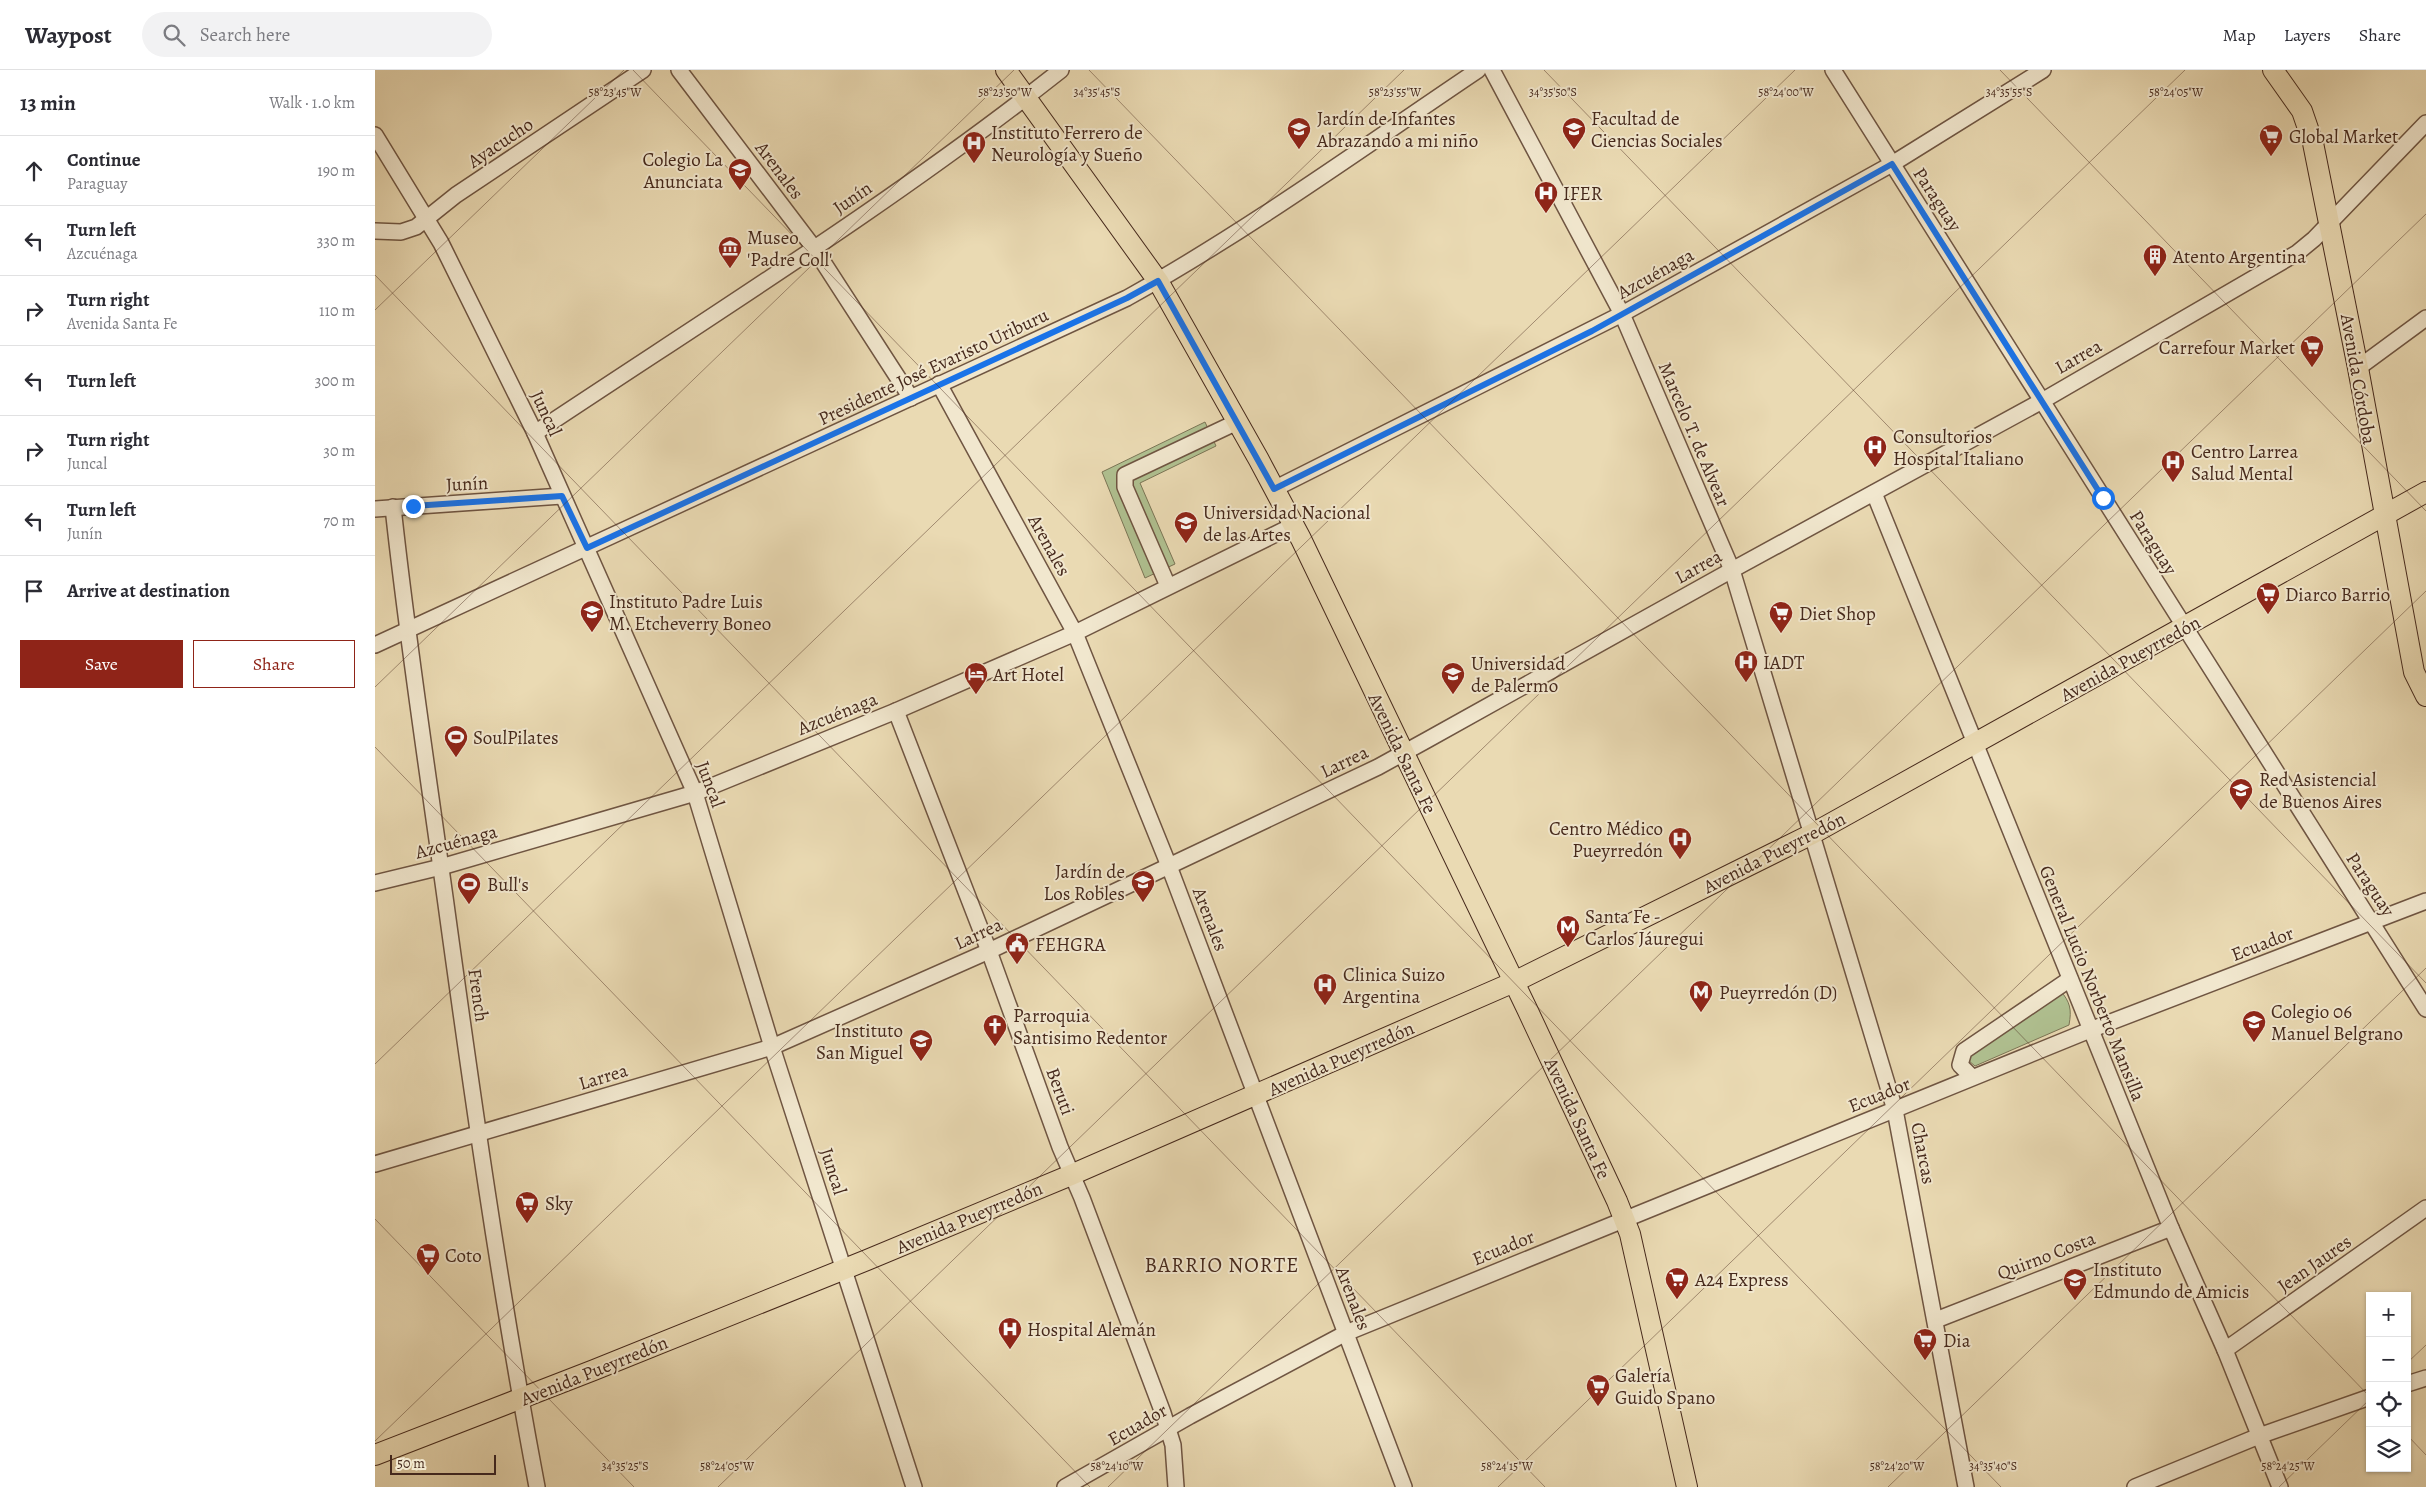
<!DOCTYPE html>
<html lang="en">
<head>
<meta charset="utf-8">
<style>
  :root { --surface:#fff; --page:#f2f2f3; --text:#2b2b33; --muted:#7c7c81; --line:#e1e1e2; --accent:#8f2418 }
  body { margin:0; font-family:Alegreya,serif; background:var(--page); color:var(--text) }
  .controls { position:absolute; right:15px; bottom:15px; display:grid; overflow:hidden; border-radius:0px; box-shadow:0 1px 4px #0004 }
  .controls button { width:45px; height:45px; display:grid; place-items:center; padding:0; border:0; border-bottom:1px solid var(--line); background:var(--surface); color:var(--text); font:25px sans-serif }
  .scale { position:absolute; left:15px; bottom:12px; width:106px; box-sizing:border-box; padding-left:5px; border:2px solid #46291c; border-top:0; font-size:14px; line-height:18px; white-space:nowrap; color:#46291c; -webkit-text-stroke:4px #f1e7ce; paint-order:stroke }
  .stop { position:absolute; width:15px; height:15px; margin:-11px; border:4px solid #1a73e8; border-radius:50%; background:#fff }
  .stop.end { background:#1a73e8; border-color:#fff; box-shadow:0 1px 5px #0008 }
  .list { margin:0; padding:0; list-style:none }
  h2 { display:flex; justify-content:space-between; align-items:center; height:65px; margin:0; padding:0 20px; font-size:21px }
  h2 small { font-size:16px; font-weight:400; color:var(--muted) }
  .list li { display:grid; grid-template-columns:32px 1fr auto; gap:15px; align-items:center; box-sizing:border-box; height:70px; padding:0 20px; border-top:1px solid var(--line) }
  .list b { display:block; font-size:19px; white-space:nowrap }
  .list p { margin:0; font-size:16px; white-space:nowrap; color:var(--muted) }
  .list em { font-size:16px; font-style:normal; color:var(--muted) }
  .actions { display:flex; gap:10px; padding:15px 20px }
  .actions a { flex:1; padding:11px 0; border:1px solid var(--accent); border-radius:0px; text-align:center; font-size:18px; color:var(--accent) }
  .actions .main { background:var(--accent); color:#fff }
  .icon { flex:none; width:28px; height:28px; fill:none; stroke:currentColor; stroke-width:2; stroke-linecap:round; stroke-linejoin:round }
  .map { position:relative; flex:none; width:2051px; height:1417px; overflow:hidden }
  header { display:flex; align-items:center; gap:30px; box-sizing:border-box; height:70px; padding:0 25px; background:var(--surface); border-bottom:1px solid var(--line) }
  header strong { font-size:24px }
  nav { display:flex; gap:28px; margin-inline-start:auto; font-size:18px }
  .search { width:350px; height:45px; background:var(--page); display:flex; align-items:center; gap:12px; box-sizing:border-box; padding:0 18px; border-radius:28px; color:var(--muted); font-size:19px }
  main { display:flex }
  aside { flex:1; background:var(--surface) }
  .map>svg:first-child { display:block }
  .green { fill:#b0c191; stroke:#7b7556 }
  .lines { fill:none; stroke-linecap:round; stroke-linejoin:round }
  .minor-casing { stroke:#6f5542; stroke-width:18 }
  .major-casing { stroke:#46291c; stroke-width:22 }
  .minor { stroke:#f1e7ce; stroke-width:15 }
  .major { stroke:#eadab3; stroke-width:20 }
  .route { stroke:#1a73e8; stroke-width:6 }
  .ticks { fill:none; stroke:#46291c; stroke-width:1; stroke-opacity:0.45 }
  .labels { text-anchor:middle; stroke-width:4; stroke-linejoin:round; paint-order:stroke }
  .poi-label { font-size:19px; fill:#46291c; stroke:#f1e7ce; text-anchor:start }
  .street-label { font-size:19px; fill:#46291c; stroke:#f1e7ce }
  .quarter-label { font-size:21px; letter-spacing:1px; fill:#46291c; stroke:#f1e7ce }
  .ticks-label { font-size:12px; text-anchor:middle; fill:#46291c; stroke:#f1e7ce; stroke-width:4; stroke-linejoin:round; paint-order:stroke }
</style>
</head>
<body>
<header>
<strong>Waypost</strong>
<div class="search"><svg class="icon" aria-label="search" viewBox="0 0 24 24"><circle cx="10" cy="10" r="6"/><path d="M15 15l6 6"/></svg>Search here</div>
<nav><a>Map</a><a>Layers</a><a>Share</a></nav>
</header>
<main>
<aside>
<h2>13 min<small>Walk · 1.0 km</small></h2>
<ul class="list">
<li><svg class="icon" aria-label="ahead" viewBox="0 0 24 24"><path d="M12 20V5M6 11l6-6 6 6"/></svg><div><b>Continue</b><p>Paraguay</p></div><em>190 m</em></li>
<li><svg class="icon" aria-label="left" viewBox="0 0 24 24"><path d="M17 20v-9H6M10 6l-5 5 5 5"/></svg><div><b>Turn left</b><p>Azcuénaga</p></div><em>330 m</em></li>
<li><svg class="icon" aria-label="right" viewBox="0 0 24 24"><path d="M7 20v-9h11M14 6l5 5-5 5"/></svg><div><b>Turn right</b><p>Avenida Santa Fe</p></div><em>110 m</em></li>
<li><svg class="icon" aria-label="left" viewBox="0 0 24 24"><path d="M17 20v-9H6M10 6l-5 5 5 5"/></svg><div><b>Turn left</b></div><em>300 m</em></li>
<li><svg class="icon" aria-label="right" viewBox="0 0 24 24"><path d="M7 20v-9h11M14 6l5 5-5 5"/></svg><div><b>Turn right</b><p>Juncal</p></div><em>30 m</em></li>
<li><svg class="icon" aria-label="left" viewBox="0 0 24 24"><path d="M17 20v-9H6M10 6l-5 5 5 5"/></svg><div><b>Turn left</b><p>Junín</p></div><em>70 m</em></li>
<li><svg class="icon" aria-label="arrive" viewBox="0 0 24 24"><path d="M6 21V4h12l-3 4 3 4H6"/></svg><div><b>Arrive at destination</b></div></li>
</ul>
<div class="actions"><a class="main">Save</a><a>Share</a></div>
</aside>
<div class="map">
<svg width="2051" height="1417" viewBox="0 0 2051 1417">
  <rect width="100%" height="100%" fill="#eadab3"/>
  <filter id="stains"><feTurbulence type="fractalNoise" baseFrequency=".004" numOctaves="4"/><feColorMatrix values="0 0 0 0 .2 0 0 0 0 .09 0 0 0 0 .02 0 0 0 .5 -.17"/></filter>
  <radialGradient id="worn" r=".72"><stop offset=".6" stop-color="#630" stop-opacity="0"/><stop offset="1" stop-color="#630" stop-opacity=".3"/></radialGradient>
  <!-- green -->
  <g class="green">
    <path d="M830,352L841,376L765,413L800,494L770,508L727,402Z"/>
    <path d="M1685,920C1695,932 1697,939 1694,955L1600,996L1594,991L1592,986Z"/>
  </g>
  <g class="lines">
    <!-- minor casing -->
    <g class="minor-casing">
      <g id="minor">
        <path d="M304,0L439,178L536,328"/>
        <path d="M1117,0L1247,244L1357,500L1520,1040L1591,1417"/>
        <path d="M1458,0L2051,939"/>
        <path d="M0,65L66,173L160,363L320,723L397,977L539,1417"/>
        <path d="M0,161L26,162L41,157L81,125L268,0"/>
        <path d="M1983,298L2051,248"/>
        <path d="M564,314L700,563L794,796L1029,1417"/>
        <path d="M160,363C337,245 519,132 686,0"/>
        <path d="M899,419L1247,244L1517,94L1668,0"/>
        <path d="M1499,423L1796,1158L1850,1280L1905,1417"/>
        <path d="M18,437C32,568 52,697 70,827C97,1024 125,1221 162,1417"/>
        <path d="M0,439L187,426"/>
        <path d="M793,516L750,417V405L862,352"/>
        <path d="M0,575L752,228C874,160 987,78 1103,0"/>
        <path d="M521,641L614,881L685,1077L707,1128L788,1343L798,1375L801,1417"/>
        <path d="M0,813L66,797L320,723L521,641L700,563L919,455"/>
        <path d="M1597,1007L1585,995L1589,981L1695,909"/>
        <path d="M0,1094L397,977L614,881L794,796L1003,697L1052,670L1357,500L1667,331L1922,183L1939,169L2051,53"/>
        <path d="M1561,1250L1796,1158"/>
        <path d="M1850,1280L2051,1138"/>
        <path d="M2032,1314L2051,1308"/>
        <path d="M690,1417L815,1346L971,1263L1715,960L2051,831"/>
        <path d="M1760,1417L1884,1366L1995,1327"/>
      </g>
    </g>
    <!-- major casing -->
    <g class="major-casing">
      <g id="major">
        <path d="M631,0L783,211L884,390L926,469L1152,939L1242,1131L1255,1164L1312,1417"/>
        <path d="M1898,0L1927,41L1938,73L1983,298L2039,602L2051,626"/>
        <path d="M0,1385L219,1300L492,1190L696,1105L1139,912L1437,764L2051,422"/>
      </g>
    </g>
    <!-- minor -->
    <use href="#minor" class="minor"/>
    <!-- major -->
    <use href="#major" class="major"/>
  </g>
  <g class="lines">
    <!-- route -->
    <path class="route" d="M38,436L187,426L212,478L752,228L783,211L899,419L1217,261L1517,94L1728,428"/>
  </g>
  <!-- ticks -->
  <path class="ticks" d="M258,0L1626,1417M714,0L1995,1327M1169,0L2051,913M1625,0L2051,441M0,205L1170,1417M0,240L249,0M0,617L639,0M0,677L715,1417M0,994L1029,0M0,1149L259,1417M2032,1293L2051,1275M2032,1365L2051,1385M0,1371L1420,0M343,1417L1810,0M733,1417L2051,144M1123,1417L2051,521M1513,1417L2051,898M1904,1417L1995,1329"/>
  <!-- icons -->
  <defs>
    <g id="school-pin" transform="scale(1.25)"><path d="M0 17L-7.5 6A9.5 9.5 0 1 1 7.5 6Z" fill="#8f2418" stroke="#f1e7ce"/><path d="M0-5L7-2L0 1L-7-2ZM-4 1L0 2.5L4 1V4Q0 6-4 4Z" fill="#fff"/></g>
    <g id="university-pin" transform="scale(1.25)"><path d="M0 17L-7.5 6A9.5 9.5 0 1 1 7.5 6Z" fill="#8f2418" stroke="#f1e7ce"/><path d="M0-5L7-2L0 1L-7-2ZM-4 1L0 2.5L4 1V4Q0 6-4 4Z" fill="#fff"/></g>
    <g id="supermarket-pin" transform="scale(1.25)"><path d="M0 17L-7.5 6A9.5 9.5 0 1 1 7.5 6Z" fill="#8f2418" stroke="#f1e7ce"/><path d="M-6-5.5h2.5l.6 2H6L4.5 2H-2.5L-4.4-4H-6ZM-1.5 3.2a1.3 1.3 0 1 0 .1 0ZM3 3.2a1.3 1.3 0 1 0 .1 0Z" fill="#fff"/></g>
    <g id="hospital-pin" transform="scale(1.25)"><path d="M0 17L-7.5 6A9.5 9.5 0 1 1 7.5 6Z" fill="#8f2418" stroke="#f1e7ce"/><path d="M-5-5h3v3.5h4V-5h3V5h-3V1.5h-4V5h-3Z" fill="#fff"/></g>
    <g id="museum-pin" transform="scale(1.25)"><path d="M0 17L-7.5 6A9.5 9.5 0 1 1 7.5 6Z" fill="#8f2418" stroke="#f1e7ce"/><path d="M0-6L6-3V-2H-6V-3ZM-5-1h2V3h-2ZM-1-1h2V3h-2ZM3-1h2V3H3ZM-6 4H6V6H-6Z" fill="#fff"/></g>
    <g id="building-pin" transform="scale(1.25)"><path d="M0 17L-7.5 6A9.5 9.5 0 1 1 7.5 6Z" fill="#8f2418" stroke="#f1e7ce"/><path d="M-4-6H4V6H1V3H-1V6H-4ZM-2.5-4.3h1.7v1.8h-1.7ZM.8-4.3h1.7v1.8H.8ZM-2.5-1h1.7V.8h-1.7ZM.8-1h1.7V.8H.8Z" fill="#fff"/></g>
    <g id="hotel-pin" transform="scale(1.25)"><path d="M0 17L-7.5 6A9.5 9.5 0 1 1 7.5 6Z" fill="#8f2418" stroke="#f1e7ce"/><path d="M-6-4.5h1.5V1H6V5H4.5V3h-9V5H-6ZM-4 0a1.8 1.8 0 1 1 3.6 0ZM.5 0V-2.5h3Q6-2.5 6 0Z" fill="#fff"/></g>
    <g id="stadium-pin" transform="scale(1.25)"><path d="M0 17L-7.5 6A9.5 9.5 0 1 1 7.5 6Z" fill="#8f2418" stroke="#f1e7ce"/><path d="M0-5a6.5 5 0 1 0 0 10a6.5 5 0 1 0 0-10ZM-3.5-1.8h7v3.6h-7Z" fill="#fff"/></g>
    <g id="metro-pin" transform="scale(1.25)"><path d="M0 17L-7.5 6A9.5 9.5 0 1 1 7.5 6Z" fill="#8f2418" stroke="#f1e7ce"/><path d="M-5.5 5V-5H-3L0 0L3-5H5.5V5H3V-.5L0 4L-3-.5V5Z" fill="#fff"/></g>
    <g id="civic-pin" transform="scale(1.25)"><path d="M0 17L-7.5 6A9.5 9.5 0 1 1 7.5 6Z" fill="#8f2418" stroke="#f1e7ce"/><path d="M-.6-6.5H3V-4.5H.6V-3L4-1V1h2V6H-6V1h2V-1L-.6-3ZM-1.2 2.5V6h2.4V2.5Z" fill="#fff"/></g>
    <g id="church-pin" transform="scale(1.25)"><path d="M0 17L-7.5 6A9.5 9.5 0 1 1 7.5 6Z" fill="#8f2418" stroke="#f1e7ce"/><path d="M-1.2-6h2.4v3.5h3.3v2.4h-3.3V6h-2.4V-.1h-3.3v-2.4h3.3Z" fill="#fff"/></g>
  </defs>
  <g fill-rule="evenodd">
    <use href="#school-pin" x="924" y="59"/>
    <use href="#university-pin" x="1199" y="59"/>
    <use href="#supermarket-pin" x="1896" y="66"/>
    <use href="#hospital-pin" x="599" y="73"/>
    <use href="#school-pin" x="365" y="100"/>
    <use href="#hospital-pin" x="1171" y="123"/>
    <use href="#museum-pin" x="355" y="178"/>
    <use href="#building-pin" x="1780" y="186"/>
    <use href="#supermarket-pin" x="1937" y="277"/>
    <use href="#hospital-pin" x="1500" y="377"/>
    <use href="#hospital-pin" x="1798" y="392"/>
    <use href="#university-pin" x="811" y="453"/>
    <use href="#supermarket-pin" x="1893" y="524"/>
    <use href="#school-pin" x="217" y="542"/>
    <use href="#supermarket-pin" x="1406" y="543"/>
    <use href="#hospital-pin" x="1371" y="592"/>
    <use href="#hotel-pin" x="601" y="604"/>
    <use href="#university-pin" x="1078" y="604"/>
    <use href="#stadium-pin" x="81" y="667"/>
    <use href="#university-pin" x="1866" y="720"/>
    <use href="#hospital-pin" x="1305" y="769"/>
    <use href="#school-pin" x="768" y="812"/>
    <use href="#stadium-pin" x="94" y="814"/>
    <use href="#metro-pin" x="1193" y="857"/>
    <use href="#civic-pin" x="642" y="874"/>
    <use href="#hospital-pin" x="950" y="915"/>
    <use href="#metro-pin" x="1326" y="922"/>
    <use href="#school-pin" x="1879" y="952"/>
    <use href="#church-pin" x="620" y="956"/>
    <use href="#school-pin" x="546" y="971"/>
    <use href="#supermarket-pin" x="152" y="1133"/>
    <use href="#supermarket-pin" x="53" y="1185"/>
    <use href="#supermarket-pin" x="1302" y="1209"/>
    <use href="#school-pin" x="1700" y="1210"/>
    <use href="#hospital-pin" x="635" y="1259"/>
    <use href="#supermarket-pin" x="1550" y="1270"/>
    <use href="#supermarket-pin" x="1223" y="1316"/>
  </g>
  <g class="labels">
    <!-- poi labels -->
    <g class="poi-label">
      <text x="942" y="55">Jardín de Infantes<tspan x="942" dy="22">Abrazando a mi niño</tspan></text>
      <text x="1216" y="55">Facultad de<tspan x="1216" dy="22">Ciencias Sociales</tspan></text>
      <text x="616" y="69">Instituto Ferrero de<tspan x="616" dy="22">Neurología y Sueño</tspan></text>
      <text x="1914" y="73">Global Market</text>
      <text x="348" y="96" text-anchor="end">Colegio La<tspan x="348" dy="22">Anunciata</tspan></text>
      <text x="1188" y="130">IFER</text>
      <text x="372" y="174">Museo<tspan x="372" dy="22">'Padre Coll'</tspan></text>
      <text x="1798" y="193">Atento Argentina</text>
      <text x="1920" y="284" text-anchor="end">Carrefour Market</text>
      <text x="1518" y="373">Consultorios<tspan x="1518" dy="22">Hospital Italiano</tspan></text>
      <text x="1816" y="388">Centro Larrea<tspan x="1816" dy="22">Salud Mental</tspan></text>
      <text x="828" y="449">Universidad Nacional<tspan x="828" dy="22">de las Artes</tspan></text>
      <text x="1910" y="531">Diarco Barrio</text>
      <text x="234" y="538">Instituto Padre Luis<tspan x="234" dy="22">M. Etcheverry Boneo</tspan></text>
      <text x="1424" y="550">Diet Shop</text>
      <text x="1388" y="599">IADT</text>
      <text x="1096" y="600">Universidad<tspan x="1096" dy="22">de Palermo</tspan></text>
      <text x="618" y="611">Art Hotel</text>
      <text x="98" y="674">SoulPilates</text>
      <text x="1884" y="716">Red Asistencial<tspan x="1884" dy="22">de Buenos Aires</tspan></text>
      <text x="1288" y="765" text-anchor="end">Centro Médico<tspan x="1288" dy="22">Pueyrredón</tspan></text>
      <text x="750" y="808" text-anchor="end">Jardín de<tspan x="750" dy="22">Los Robles</tspan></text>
      <text x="112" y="821">Bull's</text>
      <text x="1210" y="853">Santa Fe -<tspan x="1210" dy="22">Carlos Jáuregui</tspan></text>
      <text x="660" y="881">FEHGRA</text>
      <text x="968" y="911">Clinica Suizo<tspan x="968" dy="22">Argentina</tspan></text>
      <text x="1344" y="929">Pueyrredón (D)</text>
      <text x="1896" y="948">Colegio 06<tspan x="1896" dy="22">Manuel Belgrano</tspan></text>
      <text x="638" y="952">Parroquia<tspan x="638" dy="22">Santisimo Redentor</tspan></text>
      <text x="528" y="967" text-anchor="end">Instituto<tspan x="528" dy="22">San Miguel</tspan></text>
      <text x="170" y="1140">Sky</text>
      <text x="70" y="1192">Coto</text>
      <text x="1718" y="1206">Instituto<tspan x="1718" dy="22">Edmundo de Amicis</tspan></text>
      <text x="1320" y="1216">A24 Express</text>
      <text x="652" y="1266">Hospital Alemán</text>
      <text x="1568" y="1277">Dia</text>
      <text x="1240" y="1312">Galería<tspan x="1240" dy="22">Guido Spano</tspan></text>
    </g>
    <!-- street labels -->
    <g class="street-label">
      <text transform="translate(125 72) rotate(-34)" y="7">Ayacucho</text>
      <text transform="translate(405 100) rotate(53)" y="7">Arenales</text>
      <text transform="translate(477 127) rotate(-35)" y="7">Junín</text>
      <text transform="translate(1563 129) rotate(57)" y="7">Paraguay</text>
      <text transform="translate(1280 203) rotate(-29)" y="7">Azcuénaga</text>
      <text transform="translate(1703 286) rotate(-30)" y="7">Larrea</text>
      <text transform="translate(558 296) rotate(-25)" y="7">Presidente José Evaristo Uriburu</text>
      <text transform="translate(1984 309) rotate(80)" y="7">Avenida Córdoba</text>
      <text transform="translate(172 343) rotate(65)" y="7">Juncal</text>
      <text transform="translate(1320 364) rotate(67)" y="7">Marcelo T. de Alvear</text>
      <text transform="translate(92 413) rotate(-3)" y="7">Junín</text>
      <text transform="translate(1779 472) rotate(58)" y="7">Paraguay</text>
      <text transform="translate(675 475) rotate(61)" y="7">Arenales</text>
      <text transform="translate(1323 496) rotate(-29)" y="7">Larrea</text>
      <text transform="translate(1755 588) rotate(-29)" y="7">Avenida Pueyrredón</text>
      <text transform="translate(462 643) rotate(-22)" y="7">Azcuénaga</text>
      <text transform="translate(1028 683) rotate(64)" y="7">Avenida Santa Fe</text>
      <text transform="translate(969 691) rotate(-26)" y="7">Larrea</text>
      <text transform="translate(336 714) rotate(69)" y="7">Juncal</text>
      <text transform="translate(81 771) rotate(-15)" y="7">Azcuénaga</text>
      <text transform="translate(1399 782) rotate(-27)" y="7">Avenida Pueyrredón</text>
      <text transform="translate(1996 814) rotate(57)" y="7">Paraguay</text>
      <text transform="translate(836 849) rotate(69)" y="7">Arenales</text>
      <text transform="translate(603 863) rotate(-25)" y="7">Larrea</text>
      <text transform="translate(1887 873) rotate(-21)" y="7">Ecuador</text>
      <text transform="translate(1718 913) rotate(68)" y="7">General Lucio Norberto Mansilla</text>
      <text transform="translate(104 925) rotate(82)" y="7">French</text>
      <text transform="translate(966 988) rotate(-24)" y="7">Avenida Pueyrredón</text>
      <text transform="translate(228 1006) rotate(-17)" y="7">Larrea</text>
      <text transform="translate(686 1021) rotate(70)" y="7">Beruti</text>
      <text transform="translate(1504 1024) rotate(-22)" y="7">Ecuador</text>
      <text transform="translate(1203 1048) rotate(65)" y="7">Avenida Santa Fe</text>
      <text transform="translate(1549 1083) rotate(79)" y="7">Charcas</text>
      <text transform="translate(459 1101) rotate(72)" y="7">Juncal</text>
      <text transform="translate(594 1147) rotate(-23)" y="7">Avenida Pueyrredón</text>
      <text transform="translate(1128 1177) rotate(-22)" y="7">Ecuador</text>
      <text transform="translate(1671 1185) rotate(-21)" y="7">Quirno Costa</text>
      <text transform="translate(1939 1193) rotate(-35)" y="7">Jean Jaures</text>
      <text transform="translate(979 1228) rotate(69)" y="7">Arenales</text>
      <text transform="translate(219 1300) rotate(-22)" y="7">Avenida Pueyrredón</text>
      <text transform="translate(762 1354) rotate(-30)" y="7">Ecuador</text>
    </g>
    <!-- quarter labels -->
    <g class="quarter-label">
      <text x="847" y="1202">BARRIO NORTE</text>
    </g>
  </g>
  <g class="ticks-label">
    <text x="240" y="26">58°23'45"W</text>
    <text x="630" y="26">58°23'50"W</text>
    <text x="1020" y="26">58°23'55"W</text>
    <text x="1411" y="26">58°24'00"W</text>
    <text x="1801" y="26">58°24'05"W</text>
    <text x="722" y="26">34°35'45"S</text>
    <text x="1178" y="26">34°35'50"S</text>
    <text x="1634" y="26">34°35'55"S</text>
    <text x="250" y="1400">34°35'25"S</text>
    <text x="1618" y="1400">34°35'40"S</text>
    <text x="352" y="1400">58°24'05"W</text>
    <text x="742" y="1400">58°24'10"W</text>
    <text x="1132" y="1400">58°24'15"W</text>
    <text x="1522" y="1400">58°24'20"W</text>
    <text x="1913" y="1400">58°24'25"W</text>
  </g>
  <rect width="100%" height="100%" filter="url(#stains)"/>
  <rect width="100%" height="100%" fill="url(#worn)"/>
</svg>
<div class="controls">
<button>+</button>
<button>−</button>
<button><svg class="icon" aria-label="locate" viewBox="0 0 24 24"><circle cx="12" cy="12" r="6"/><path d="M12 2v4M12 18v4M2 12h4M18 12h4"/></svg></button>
<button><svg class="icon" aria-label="layers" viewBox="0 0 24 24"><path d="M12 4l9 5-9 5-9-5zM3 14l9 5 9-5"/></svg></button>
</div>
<div class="scale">50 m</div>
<div class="stop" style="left:1728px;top:428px"></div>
<div class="stop end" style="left:38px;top:436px"></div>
</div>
</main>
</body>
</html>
